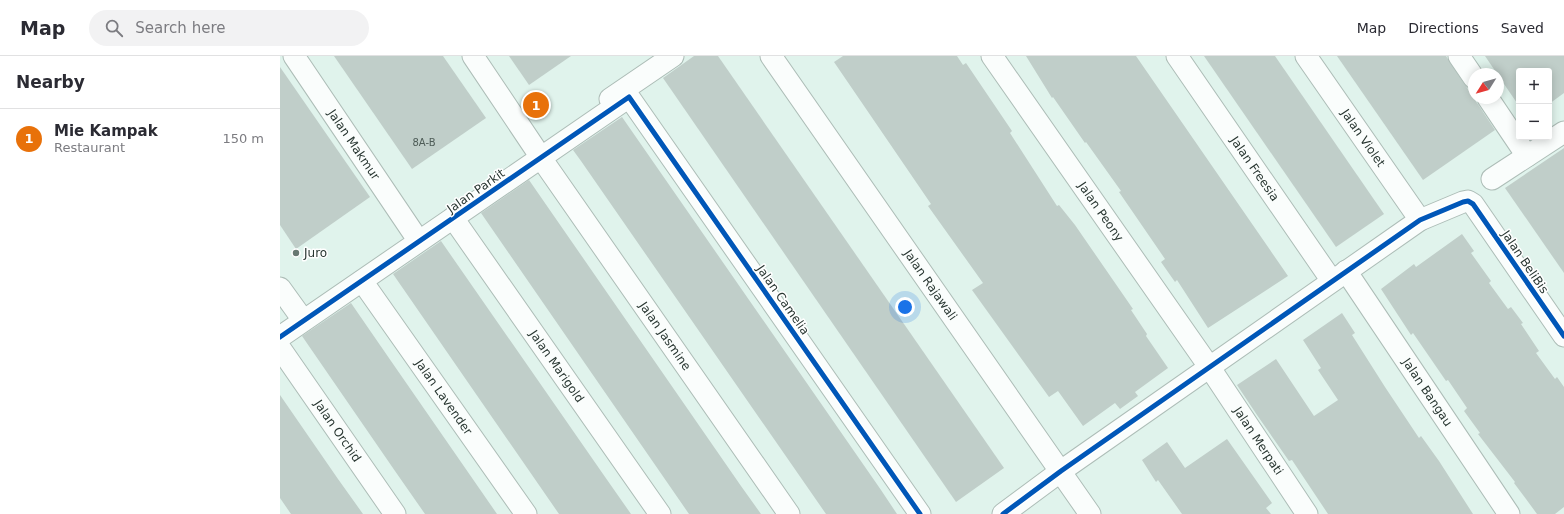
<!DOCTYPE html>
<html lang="en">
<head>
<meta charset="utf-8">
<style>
  :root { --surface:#fff; --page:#f2f2f3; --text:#2b2b33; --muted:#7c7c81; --line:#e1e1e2; --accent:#687872 }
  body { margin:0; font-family:"DejaVu Sans",sans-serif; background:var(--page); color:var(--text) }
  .controls { position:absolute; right:12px; top:12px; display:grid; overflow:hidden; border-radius:4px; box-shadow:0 2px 10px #0003 }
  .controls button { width:36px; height:36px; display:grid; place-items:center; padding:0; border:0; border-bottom:1px solid var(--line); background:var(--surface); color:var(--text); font:20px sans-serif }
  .compass { position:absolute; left:1188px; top:12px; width:36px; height:36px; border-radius:50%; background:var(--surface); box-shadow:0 2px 10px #0003; rotate:233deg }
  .you { position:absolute; left:625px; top:251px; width:14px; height:14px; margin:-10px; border:3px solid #fff; border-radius:50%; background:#1a73e8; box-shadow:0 0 0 6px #1a73e833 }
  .badge { display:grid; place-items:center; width:26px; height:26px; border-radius:50%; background:var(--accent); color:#fff; font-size:13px; font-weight:700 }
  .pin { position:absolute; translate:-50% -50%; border:2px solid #fff; box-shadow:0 1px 4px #0006 }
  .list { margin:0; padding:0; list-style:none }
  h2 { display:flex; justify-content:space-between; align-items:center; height:52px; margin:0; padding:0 16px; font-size:17px }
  h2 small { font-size:13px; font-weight:400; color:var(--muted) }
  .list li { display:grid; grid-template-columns:26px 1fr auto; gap:12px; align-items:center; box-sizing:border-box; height:60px; padding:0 16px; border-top:1px solid var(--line) }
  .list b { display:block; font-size:15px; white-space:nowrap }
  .list p { margin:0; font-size:13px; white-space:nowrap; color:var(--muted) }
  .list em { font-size:13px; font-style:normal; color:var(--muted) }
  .icon { flex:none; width:22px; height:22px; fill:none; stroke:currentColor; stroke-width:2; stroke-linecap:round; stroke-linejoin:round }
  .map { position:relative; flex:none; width:1284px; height:458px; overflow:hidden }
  header { display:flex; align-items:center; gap:24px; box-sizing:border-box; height:56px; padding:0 20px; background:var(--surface); border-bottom:1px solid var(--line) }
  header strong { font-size:19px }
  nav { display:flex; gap:22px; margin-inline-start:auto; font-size:14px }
  .search { width:280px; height:36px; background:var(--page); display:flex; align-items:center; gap:10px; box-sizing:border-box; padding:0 14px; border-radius:22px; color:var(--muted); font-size:15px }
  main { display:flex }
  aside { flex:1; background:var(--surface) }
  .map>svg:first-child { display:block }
  .building { fill:#c0cec9 }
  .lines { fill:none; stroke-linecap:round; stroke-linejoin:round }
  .street-casing { stroke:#adbdb7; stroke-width:23 }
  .street { stroke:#fafdfc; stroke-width:21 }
  .cycleway-casing { stroke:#fff; stroke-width:8 }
  .cycleway { stroke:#0057b8; stroke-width:5 }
  .poi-dot { fill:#687872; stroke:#fff; stroke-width:1.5 }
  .labels { text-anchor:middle; stroke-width:3; stroke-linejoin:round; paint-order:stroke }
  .number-label { font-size:10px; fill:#4e5c57 }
  .street-label { font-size:12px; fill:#283631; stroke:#fff }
  .poi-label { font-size:12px; fill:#283631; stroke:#fff; text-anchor:start }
</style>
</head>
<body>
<header>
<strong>Map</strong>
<div class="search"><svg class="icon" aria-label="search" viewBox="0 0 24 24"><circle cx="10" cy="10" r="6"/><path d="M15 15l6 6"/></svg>Search here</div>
<nav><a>Map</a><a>Directions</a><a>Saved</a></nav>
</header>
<main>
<aside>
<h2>Nearby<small></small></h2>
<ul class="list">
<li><span class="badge" style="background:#e8710a">1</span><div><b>Mie Kampak</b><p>Restaurant</p></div><em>150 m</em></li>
</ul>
</aside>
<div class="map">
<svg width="1284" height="458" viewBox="0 0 1284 458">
  <rect width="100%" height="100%" fill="#e0f3ec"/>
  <!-- building -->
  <g class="building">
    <path d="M54,0H163L206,62L132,113Z"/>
    <path d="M229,0H291L249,29Z"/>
    <path d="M414,0H438L724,412L676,446L383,22Z"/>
    <path d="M563,0H677L683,9L686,7L732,75L730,77L777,150L779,149L795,169L853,253L851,254L867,278L866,280L888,312L855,336L858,340L840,353L835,347L803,370L778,335L769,341L692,234L703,227L648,150L651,148L554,6Z"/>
    <path d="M746,0H856L1008,220L928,272L897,224L895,226L881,206L885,203L839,136L841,135L806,86L805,87L773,41L772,42Z"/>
    <path d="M924,0H995L1104,158L1056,191Z"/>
    <path d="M1057,0H1166L1215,74L1143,124Z"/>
    <path d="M1205,0H1284V37L1269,48V15H1239V50Z"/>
    <path d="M0,11L90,141L16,193L0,169Z"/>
    <path d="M342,61L601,434L617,458H546L301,105L293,94Z"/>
    <path d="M1284,92V217L1225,132Z"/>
    <path d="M249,124L461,430L481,458H409L201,157Z"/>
    <path d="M1182,178L1194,195L1191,197L1211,225L1209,227L1228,253L1231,251L1243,267L1241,268L1259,295L1256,297L1275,323L1277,321L1284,331V451L1275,458H1257L1246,443L1234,427L1235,426L1198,378L1200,377L1184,355L1187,352L1168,324L1166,325L1133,277L1131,279L1101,233L1134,208L1136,211Z"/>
    <path d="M161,185L323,418L351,458H279L131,244L113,218Z"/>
    <path d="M71,247L111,305L217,458H145L115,415L22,280Z"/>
    <path d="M1062,257L1075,277L1072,279L1105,331L1139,382L1141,380L1159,405L1193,458H1048L1012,404L1009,405L977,359L957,329L996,303L1034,360L1058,344L1038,314L1041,312L1023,284Z"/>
    <path d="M0,339L58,423L83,458H11L0,442Z"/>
    <path d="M947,383L992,447L986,452L991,458H902L878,424L876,426L862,404L887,386L905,412Z"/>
  </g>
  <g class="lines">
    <!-- street casing -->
    <g class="street-casing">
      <g id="street">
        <path id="s1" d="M14,0L134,178"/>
        <path d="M193,0L256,94"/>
        <path id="s2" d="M491,0L810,458"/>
        <path id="s3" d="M712,0L930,312L1027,458"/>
        <path id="s4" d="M897,0L1052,225"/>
        <path id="s5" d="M1026,0L1140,164"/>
        <path d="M1179,0L1194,22"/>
        <path d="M1208,42L1247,100"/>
        <path d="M330,43L393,0"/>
        <path id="s6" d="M261,102L509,458"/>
        <path d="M1212,123L1284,76"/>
        <path id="s7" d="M173,162L380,458"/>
        <path id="s8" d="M1066,215L1229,458"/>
        <path id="s9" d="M82,225L246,458"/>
        <path d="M0,232L18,257"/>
        <path d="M0,281L349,41L640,458"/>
        <path id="s10" d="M0,292L115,458"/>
        <path d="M723,458L781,415L1140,164L1183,146L1188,145L1193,148L1284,280"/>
      </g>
    </g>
    <!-- street -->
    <use href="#street" class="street"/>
    <!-- cycleway casing -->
    <g class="cycleway-casing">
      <g id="cycleway">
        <path d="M0,281L349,41L640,458"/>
        <path d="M723,458L781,415L1140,164L1183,146L1188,145L1193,148L1284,280"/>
      </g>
    </g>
    <!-- cycleway -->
    <use href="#cycleway" class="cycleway"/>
  </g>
  <!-- markers -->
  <circle class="poi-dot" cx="16" cy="197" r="4"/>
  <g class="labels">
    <!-- number labels -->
    <g class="number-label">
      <text x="144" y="90">8A-B</text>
    </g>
    <!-- street labels -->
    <g class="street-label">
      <text dy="4" stroke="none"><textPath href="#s5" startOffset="100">Jalan Violet</textPath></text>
      <text dy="4" stroke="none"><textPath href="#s1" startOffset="107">Jalan Makmur</textPath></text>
      <text dy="4" stroke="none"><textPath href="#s4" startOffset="137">Jalan Freesia</textPath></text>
      <text transform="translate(196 135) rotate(-35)" y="4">Jalan Parkit</text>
      <text dy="4" stroke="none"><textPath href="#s3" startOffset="190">Jalan Peony</textPath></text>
      <text transform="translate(1245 206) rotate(56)" y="4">Jalan BeliBis</text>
      <text dy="4" stroke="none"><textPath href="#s2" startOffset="279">Jalan Rajawali</textPath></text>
      <text transform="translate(503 244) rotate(55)" y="4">Jalan Camelia</text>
      <text dy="4" stroke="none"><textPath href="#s6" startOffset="217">Jalan Jasmine</textPath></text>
      <text dy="4" stroke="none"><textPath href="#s7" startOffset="181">Jalan Marigold</textPath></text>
      <text dy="4" stroke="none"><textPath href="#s8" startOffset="146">Jalan Bangau</textPath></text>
      <text dy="4" stroke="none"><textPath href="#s9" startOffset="142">Jalan Lavender</textPath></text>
      <text dy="4" stroke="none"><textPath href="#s10" startOffset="101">Jalan Orchid</textPath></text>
      <text dy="4" stroke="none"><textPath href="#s3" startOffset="468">Jalan Merpati</textPath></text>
    </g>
    <!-- poi labels -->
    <g class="poi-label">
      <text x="24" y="201">Juro</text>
    </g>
  </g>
</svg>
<div class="controls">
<button>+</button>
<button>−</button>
</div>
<svg class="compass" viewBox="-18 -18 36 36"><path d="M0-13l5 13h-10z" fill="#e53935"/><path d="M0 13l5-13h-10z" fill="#7c7c81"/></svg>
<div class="you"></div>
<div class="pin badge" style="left:256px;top:49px;background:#e8710a">1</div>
</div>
</main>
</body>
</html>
